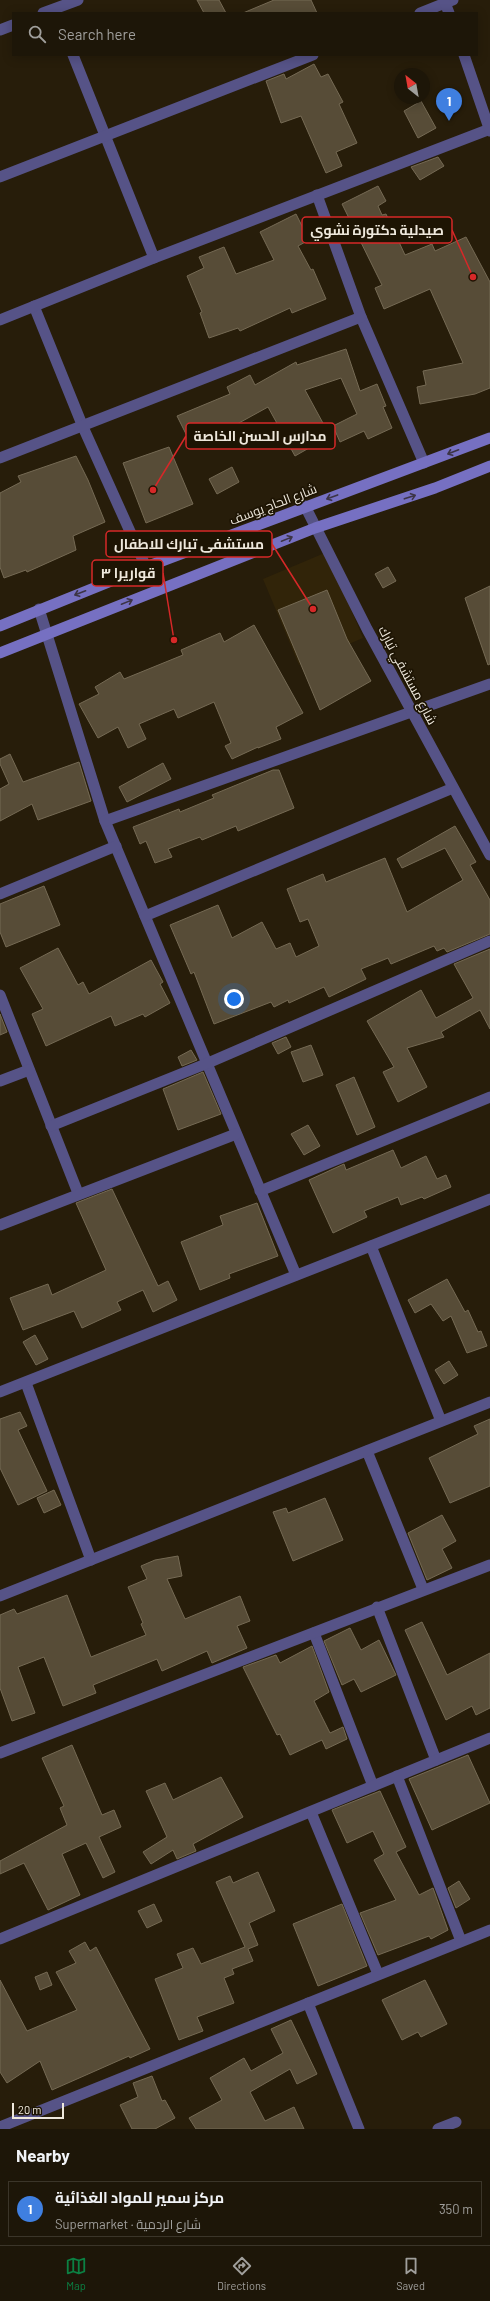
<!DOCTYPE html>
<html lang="en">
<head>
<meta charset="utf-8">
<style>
  :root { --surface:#1d1608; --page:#251f12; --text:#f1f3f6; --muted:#a09f9c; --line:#3b3529; --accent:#0b8043 }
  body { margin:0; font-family:Barlow,Cairo,sans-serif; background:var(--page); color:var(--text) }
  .compass { position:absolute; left:394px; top:68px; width:36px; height:36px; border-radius:50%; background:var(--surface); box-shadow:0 2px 10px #0003; rotate:329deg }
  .scale { position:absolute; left:12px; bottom:10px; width:52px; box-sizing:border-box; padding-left:4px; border:2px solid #eee8dc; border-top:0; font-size:11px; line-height:14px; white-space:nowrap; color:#eee8dc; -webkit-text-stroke:3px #1d1403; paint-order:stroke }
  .you { position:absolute; left:234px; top:999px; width:14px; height:14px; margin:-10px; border:3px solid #fff; border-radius:50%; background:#1a73e8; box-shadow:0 0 0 6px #1a73e833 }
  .badge { display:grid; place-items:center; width:26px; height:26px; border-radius:50%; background:var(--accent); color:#fff; font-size:13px; font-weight:700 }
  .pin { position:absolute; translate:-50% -33px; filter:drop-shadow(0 1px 2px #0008) }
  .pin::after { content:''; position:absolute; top:21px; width:14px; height:12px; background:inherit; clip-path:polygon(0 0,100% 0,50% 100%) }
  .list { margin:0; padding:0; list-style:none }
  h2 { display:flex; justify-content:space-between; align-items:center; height:52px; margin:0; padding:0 16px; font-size:17px }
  h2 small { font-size:13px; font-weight:400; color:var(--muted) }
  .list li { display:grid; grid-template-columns:26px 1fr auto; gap:12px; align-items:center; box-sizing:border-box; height:56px; margin:0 8px 8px; padding:0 8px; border:1px solid var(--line); border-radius:0px }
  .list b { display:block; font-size:15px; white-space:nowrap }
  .list p { margin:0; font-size:13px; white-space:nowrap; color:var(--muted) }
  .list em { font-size:13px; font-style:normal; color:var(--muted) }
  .icon { flex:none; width:22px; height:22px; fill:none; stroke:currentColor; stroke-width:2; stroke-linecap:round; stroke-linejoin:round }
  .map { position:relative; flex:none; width:490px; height:2129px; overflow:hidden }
  .search { position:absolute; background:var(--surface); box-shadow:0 2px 10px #0003; left:12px; right:12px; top:12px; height:44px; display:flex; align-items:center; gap:10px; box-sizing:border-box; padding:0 14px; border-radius:0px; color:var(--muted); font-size:15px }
  .sheet { height:116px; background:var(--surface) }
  nav { display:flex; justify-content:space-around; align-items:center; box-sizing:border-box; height:56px; border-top:1px solid var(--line); background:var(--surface); font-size:11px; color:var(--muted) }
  nav a { display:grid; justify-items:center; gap:2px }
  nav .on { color:var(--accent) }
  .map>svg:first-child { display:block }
  .built { fill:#312409 }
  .building { fill:#574c37; stroke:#756a54 }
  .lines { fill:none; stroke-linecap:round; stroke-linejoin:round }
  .minor { stroke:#565387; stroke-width:11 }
  .tertiary { stroke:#565387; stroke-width:11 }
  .secondary { stroke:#7670c2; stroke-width:11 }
  .oneway { stroke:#3c3446 }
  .labels { text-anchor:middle; stroke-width:3.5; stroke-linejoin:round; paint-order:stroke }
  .street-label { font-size:13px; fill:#eee8dc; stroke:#1d1403 }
  .leader { fill:none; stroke:#d62828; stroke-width:1.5 }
  .callout-dot { fill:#d62828; stroke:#1d1403; stroke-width:1.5 }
  .callout { fill:#1d1403; stroke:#d62828; stroke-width:1.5 }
  .callout-label { font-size:14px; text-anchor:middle; font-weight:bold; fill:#eee8dc }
</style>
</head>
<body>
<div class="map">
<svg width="490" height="2129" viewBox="0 0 490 2129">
  <rect width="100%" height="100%" fill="#271d0a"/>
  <!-- built -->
  <path class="built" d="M327,552L363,638L299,665L263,579Z"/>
  <!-- building -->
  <g class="building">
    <path d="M197,0H219L226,13H204Z"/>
    <path d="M274,0H311L317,13H243Z"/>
    <path d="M314,64L321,77L328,74L343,102L339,104L357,143L336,152L342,166L326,173L301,116L281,123L266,81L284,74L286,79Z"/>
    <path d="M421,101L436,128L418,138L404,111Z"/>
    <path d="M438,157L444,166L420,180L411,167Z"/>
    <path d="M378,186L386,201L378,206L382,215L386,214L405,255L432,244L435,251L466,237L490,282V388L475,394L420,404L417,387L426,385L423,371L463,363L430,289L384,309L375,288L382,285L342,204Z"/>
    <path d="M296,214L309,240L298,246L311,270L313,269L326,299L292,313L290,308L240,331L238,328L209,338L200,313L202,312L187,276L204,268L199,257L224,247L236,274L274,260L260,232Z"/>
    <path d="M346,349L360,391L377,384L386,406L383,407L392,428L368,439L364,431L340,442L333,426L357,414L341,378L305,390L330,436L295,456L268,407L228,429L226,424L188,438L177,416L230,394L227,387L250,375L255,385L296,362L297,365Z"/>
    <path d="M169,447L193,504L146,523L123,463Z"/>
    <path d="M76,456L88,480L105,522L73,536L76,550L27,572L26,570L4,578L0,567V493L21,482L18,476Z"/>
    <path d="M232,467L239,482L217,494L209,479Z"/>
    <path d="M388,567L396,581L383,588L375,574Z"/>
    <path d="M490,586V664L488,665L465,598Z"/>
    <path d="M327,590L347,639L371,681L320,710L278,610Z"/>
    <path d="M254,625L303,713L276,727L281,739L258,748V747L232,759L225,746L231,743L214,702L178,718L174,709L139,724L146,739L128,748L118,727L98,738L79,704L99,694L95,687L120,672L124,679L183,655L181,650L220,633L224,642Z"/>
    <path d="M10,754L23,782L79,762L91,801L38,820L32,804L0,821V789L9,784L0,764V759Z"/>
    <path d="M163,763L171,779L127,802L119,787Z"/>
    <path d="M273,770H279L294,808L238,831L236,826L202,840L200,837L168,849L172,857L155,863L146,841L140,844L133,827L179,809L180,812L214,798L212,795Z"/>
    <path d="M455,826L476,862L470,865L490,900V934L447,952L444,948L437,951L434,946L391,964L388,958L361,969L366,979L329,997L324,987L289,1003L288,1000L274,1007L271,1002L214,1024L194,972L191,974L170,925L218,905L232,938L262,922L276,949L290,943L296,957L319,946L308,919L300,922L287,889L323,874L326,882L385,858L407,912L463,880L445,848L402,868L397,859Z"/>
    <path d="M44,886L60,925L6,947L0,932V904Z"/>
    <path d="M58,948L78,985L83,982L89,994L151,960L163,982L160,984L170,1003L145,1017L143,1014L115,1026L111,1016L46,1046L32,1014L43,1009L20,968Z"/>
    <path d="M490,949V1029L480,1010L441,1032L444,1037L407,1048L427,1087L398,1102L383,1072L394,1067L367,1021L421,990L436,1018L473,998L454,964Z"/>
    <path d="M0,1014L7,1032L0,1035Z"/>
    <path d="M286,1037L291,1047L278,1054L272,1043Z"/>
    <path d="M311,1045L323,1075L303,1082L291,1052Z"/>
    <path d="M191,1050L197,1060L182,1066L178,1057Z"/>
    <path d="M203,1072L221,1114L178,1130L163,1089Z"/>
    <path d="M354,1077L375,1127L357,1135L336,1085Z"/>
    <path d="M308,1125L320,1146L304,1155L291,1134Z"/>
    <path d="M393,1150L401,1168L426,1156L437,1179L446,1175L451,1187L424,1199L422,1197L401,1205L398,1197L364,1211L367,1217L333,1233L309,1180L344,1164L346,1170Z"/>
    <path d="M112,1189L158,1286L168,1281L177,1300L153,1312L143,1290L117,1302L121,1310L82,1328L74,1311L23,1330L10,1298L48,1284L52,1295L106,1270L76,1203Z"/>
    <path d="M257,1203L278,1256L229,1274L230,1278L200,1290L181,1242L223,1225L220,1216Z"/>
    <path d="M447,1279L465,1312L468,1310L478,1332L481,1331L487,1346L467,1353L451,1316L443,1321L431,1304L415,1313L408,1300Z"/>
    <path d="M35,1335L48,1359L36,1365L23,1342Z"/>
    <path d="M449,1361L458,1375L444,1384L435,1370Z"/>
    <path d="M20,1412L27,1426L18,1430L47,1491L18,1505L0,1468V1419Z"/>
    <path d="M490,1419V1486L450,1503L429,1458L478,1434L474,1426Z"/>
    <path d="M54,1490L61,1505L44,1513L37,1498Z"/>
    <path d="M325,1498L343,1540L293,1561L273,1512L286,1508L288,1513Z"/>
    <path d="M442,1515L456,1541L442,1549L452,1568L427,1580L408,1533Z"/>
    <path d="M178,1556L182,1576L167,1579L185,1619L240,1596L250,1621L237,1626L247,1648L212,1663L207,1651L162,1671L157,1659L93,1685L96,1693L63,1706L44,1657L18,1667L35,1713L12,1721L0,1688V1615L14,1609L17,1614L67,1595L91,1657L146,1635L141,1624L143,1623L128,1587L147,1579L141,1566L155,1560Z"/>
    <path d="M422,1622L447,1675L490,1653V1708L476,1715L472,1706L446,1720L405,1630Z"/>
    <path d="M350,1628L361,1650L379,1640L396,1675L361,1692L354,1679L342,1685L324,1641Z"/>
    <path d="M312,1646L329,1692L314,1701L330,1733L343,1727L347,1739L326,1749L322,1740L290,1755L280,1734L277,1735L243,1667L276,1655L280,1663Z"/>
    <path d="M72,1745L102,1815L114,1810L121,1827L99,1837L115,1872L103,1878L86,1843L62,1854L80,1895L48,1910L24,1863L0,1874V1861L67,1825L60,1808L64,1806L42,1758Z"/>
    <path d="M468,1755L490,1803L432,1830L409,1779Z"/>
    <path d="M221,1777L243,1817L193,1844L196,1851L177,1859L173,1850L151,1864L143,1852L167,1837L146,1791L165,1783L173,1800Z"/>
    <path d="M380,1791L406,1847L396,1852L419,1895L433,1888L448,1930L431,1939L429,1936L378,1955L360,1913L396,1900L374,1860L384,1854L373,1831L347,1843L332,1810Z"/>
    <path d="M258,1872L275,1911L249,1923L258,1945L248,1949L253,1961L232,1969L234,1974L224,1978L234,2003L197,2017L203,2031L179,2040L155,1979L183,1968L177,1954L193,1948L201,1964L245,1947L216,1882L230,1876L233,1883Z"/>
    <path d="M459,1881L470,1899L456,1908L448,1888Z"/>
    <path d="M154,1904L162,1921L147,1928L138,1911Z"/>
    <path d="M342,1904L367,1966L318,1986L293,1924Z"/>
    <path d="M85,1942L90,1951L96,1947L150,2049L130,2058L129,2056L52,2090L40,2061L7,2083L0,2072V1980L27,2031L77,2010L56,1972L76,1963L69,1951Z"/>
    <path d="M47,1972L52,1985L40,1990L35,1977Z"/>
    <path d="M425,1980L447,2024L421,2037L418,2032L402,2040L382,2000Z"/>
    <path d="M291,2020L317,2074L297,2084L290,2069L250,2092L265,2121L294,2107L304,2129H196L189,2118L222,2100L210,2078L244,2058L251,2071L283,2053L271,2029Z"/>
    <path d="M152,2076L162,2101L165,2100L175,2118L155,2129H132L120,2105L138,2097L133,2083Z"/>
  </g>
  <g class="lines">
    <!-- minor -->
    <g class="minor">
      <path d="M43,13L78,0"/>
      <path d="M420,13L453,0"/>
      <path d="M0,30L13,25"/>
      <path d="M73,55L154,258"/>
      <path d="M0,177L313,55"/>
      <path d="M317,195L361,317L424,463"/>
      <path d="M34,306L83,427L146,567"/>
      <path d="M0,320L154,258L490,129"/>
      <path d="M0,458L361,317"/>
      <path d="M39,609L105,821L296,1275"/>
      <path d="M105,821L490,684"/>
      <path d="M0,894L116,846"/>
      <path d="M145,916L453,788"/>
      <path d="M0,995L78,1193"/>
      <path d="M0,1081L29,1070"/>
      <path d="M51,1126L208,1063L490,941"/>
      <path d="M260,1191L490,1097"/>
      <path d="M0,1225L236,1134"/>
      <path d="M371,1246L441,1421"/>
      <path d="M26,1383L91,1560"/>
      <path d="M0,1392L490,1199"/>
      <path d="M367,1451L423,1589"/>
      <path d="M0,1596L490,1402"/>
      <path d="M377,1607L436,1760"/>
      <path d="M314,1633L373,1786"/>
      <path d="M0,1753L490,1565"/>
      <path d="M397,1776L461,1941"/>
      <path d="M311,1812L378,1974"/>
      <path d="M0,1939L490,1738"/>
      <path d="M308,2003L359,2129"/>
      <path d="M0,2127L490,1930"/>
      <path d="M438,2129L456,2122"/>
    </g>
    <!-- tertiary -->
    <g class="tertiary">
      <path d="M444,0L449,13"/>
      <path d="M464,55L490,131"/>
      <path d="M305,506L367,629L490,855"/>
    </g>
    <!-- secondary -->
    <g class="secondary">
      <path d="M0,626L146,567L490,438"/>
      <path d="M0,653L315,528L435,488L490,466"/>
    </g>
  </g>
  <!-- one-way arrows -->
  <defs><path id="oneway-shaft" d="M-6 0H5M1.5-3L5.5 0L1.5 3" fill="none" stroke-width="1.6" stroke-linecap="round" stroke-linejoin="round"/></defs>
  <g class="oneway">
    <use href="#oneway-shaft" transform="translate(453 452) rotate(159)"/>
    <use href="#oneway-shaft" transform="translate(332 497) rotate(160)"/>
    <use href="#oneway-shaft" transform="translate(410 497) rotate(-18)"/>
    <use href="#oneway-shaft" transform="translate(287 539) rotate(-22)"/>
    <use href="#oneway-shaft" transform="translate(80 593) rotate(159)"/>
    <use href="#oneway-shaft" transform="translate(127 602) rotate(-22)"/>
  </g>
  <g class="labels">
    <!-- street labels -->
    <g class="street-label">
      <text transform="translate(273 504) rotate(-21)" y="5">شارع الحاج يوسف</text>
      <text transform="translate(408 675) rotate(62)" y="5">شارع مستشفي تبارك</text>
    </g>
  </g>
  <!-- callouts -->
  <path class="leader" d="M473 277L452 230M153 490L186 436M313 609L272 544M174 640L163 573"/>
  <g class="callout-dot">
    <circle cx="473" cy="277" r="4"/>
    <circle cx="153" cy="490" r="4"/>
    <circle cx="313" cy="609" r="4"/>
    <circle cx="174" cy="640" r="4"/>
  </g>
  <g class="callout">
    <rect x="302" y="217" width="150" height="26" rx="4"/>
    <rect x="186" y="423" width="149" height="26" rx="4"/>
    <rect x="106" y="531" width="166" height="26" rx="4"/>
    <rect x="92" y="560" width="71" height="26" rx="4"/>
  </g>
  <g class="callout-label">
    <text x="377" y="235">صيدلية دكتورة نشوي</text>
    <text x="260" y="441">مدارس الحسن الخاصة</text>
    <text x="189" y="549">مستشفى تبارك للاطفال</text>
    <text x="128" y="578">قواريرا ٣</text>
  </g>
</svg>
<svg class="compass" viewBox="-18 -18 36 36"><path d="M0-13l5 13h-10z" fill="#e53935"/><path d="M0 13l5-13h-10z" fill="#a09f9c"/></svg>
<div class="scale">20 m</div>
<div class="you"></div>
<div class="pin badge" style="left:449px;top:121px;background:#3f7fe0">1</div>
<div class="search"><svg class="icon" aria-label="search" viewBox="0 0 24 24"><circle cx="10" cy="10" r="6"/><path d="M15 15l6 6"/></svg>Search here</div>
</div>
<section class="sheet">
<h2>Nearby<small></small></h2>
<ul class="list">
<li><span class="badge" style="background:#3f7fe0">1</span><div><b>مركز سمير للمواد الغذائية</b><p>Supermarket · شارع الردمية</p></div><em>350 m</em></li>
</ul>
</section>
<nav>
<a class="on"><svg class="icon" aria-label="map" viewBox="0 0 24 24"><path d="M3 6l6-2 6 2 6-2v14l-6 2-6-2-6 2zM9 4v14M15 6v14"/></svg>Map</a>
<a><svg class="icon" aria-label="directions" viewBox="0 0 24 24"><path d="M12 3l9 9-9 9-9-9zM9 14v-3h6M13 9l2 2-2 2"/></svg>Directions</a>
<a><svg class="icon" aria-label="saved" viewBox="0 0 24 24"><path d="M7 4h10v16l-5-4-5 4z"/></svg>Saved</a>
</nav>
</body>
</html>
